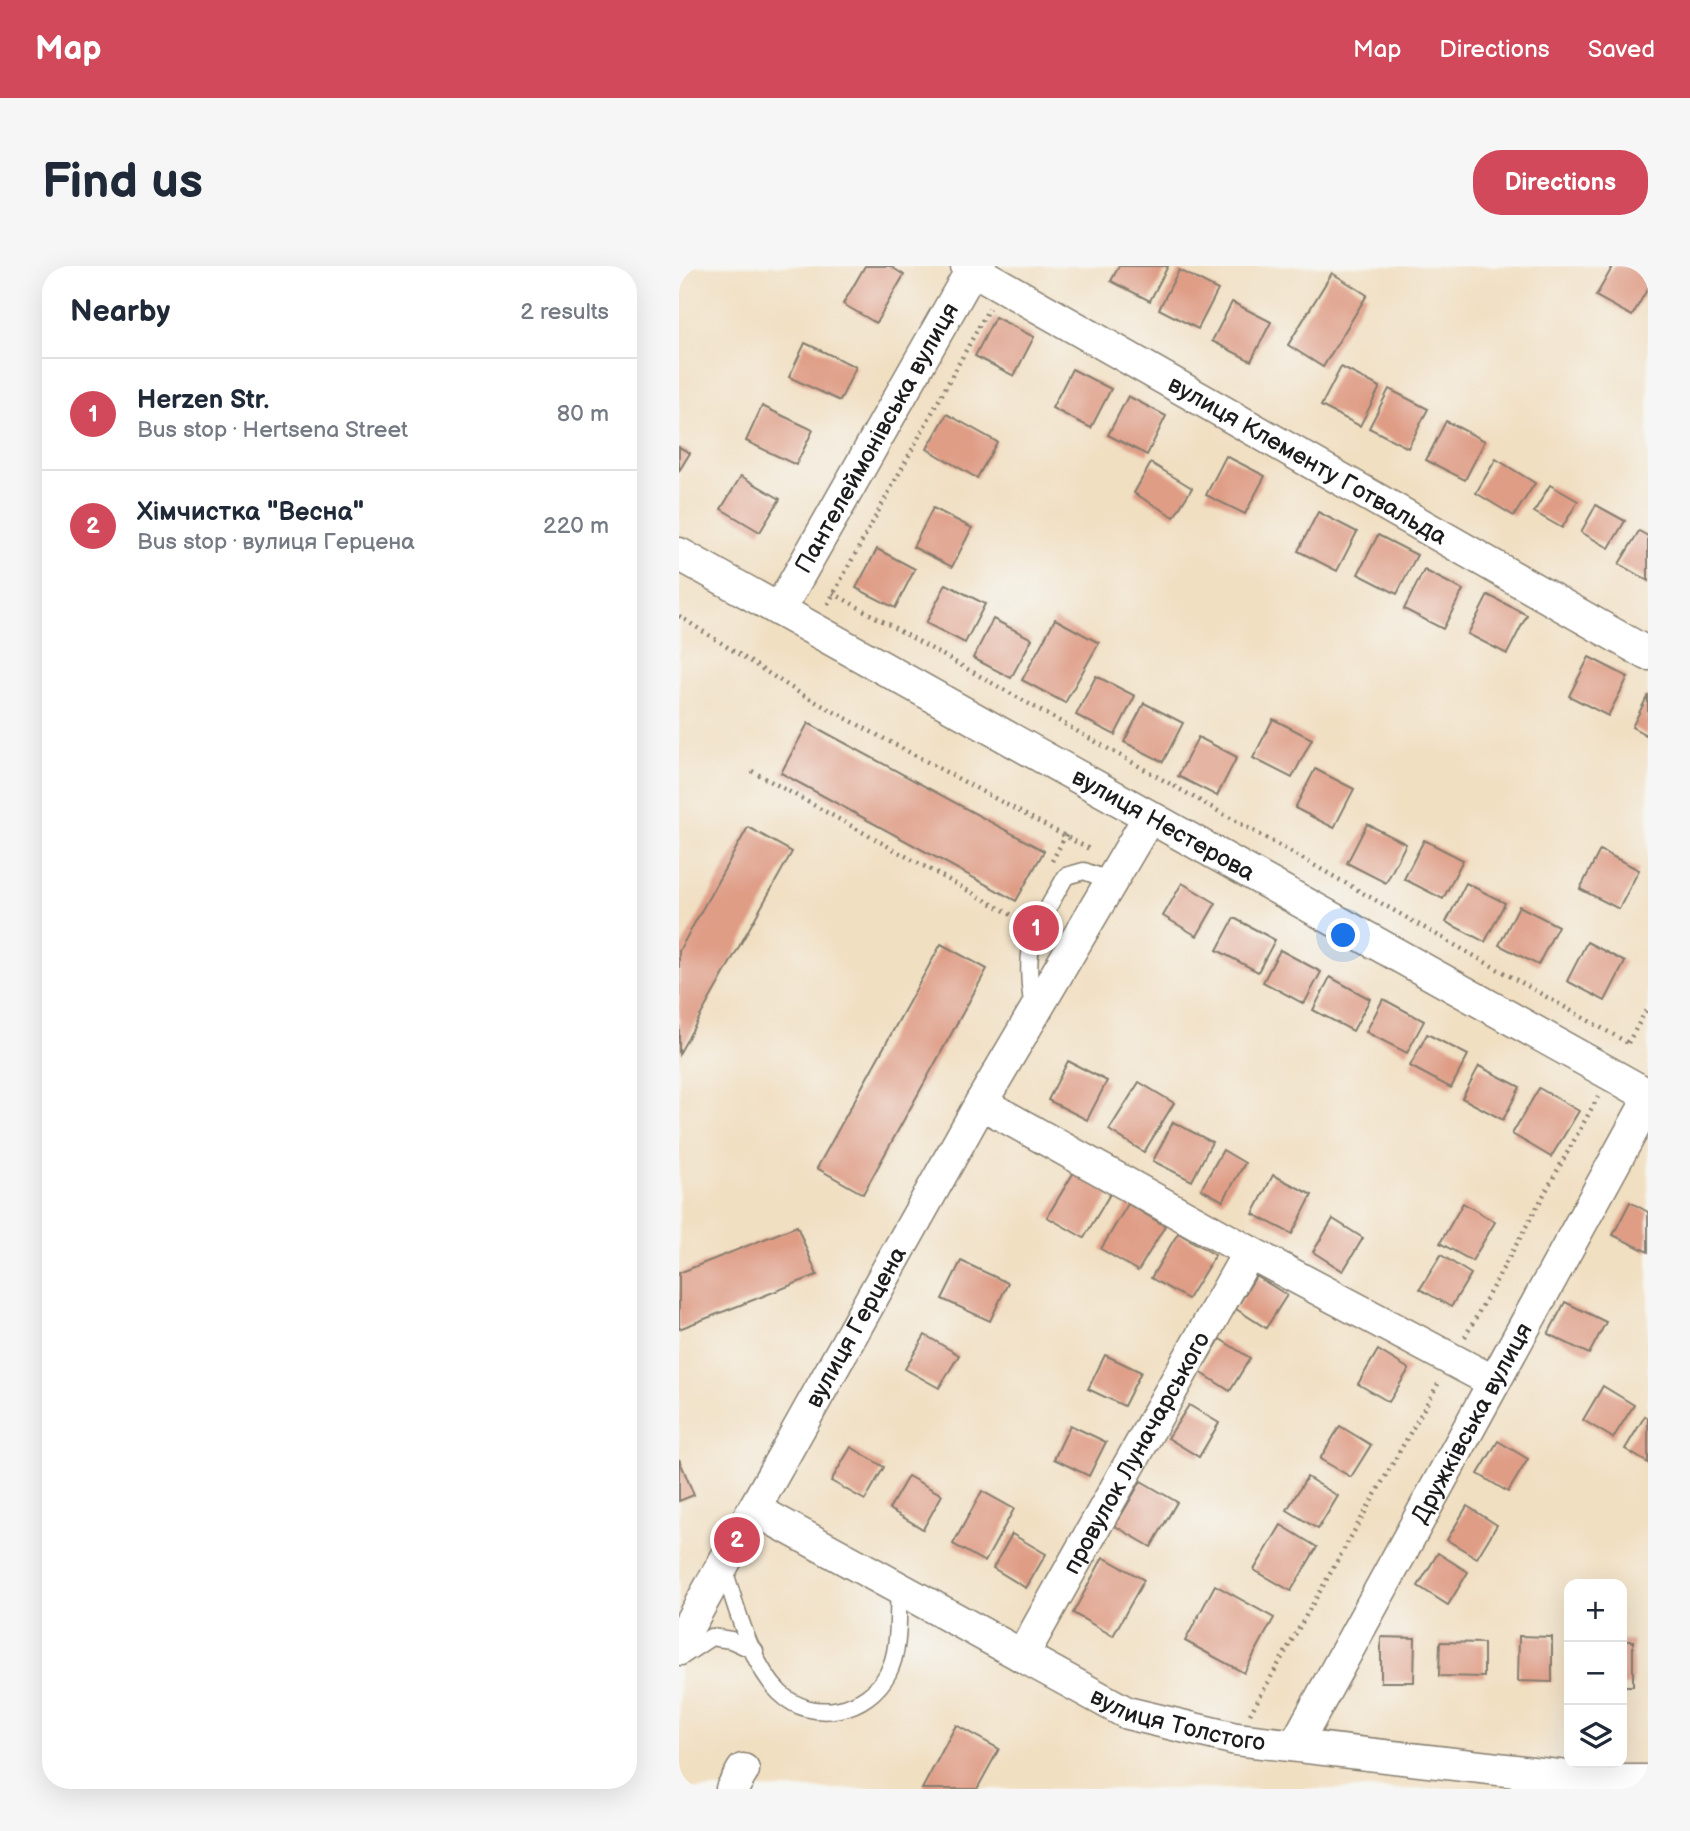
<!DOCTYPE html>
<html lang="en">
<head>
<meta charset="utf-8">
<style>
  :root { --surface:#fff; --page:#f6f6f7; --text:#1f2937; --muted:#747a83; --line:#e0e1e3; --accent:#d1495b }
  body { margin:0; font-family:"Balsamiq Sans",sans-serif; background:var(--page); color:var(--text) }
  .controls { position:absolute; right:21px; bottom:21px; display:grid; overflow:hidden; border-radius:14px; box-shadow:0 7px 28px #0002 }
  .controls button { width:63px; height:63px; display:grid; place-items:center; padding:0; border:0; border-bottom:2px solid var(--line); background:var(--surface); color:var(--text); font:35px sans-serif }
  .you { position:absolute; left:665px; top:670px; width:24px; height:24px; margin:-18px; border:5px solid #fff; border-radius:50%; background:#1a73e8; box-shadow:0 0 0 10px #1a73e833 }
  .badge { display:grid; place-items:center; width:46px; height:46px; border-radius:50%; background:var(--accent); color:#fff; font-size:23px; font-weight:700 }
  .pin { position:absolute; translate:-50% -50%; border:4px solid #fff; box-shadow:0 2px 7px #0006 }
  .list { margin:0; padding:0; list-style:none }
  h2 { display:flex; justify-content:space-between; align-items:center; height:91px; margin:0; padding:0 28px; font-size:30px }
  h2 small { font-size:23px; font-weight:400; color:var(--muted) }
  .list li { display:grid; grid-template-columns:46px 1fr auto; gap:21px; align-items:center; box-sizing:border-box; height:112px; padding:0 28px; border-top:2px solid var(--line) }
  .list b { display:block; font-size:26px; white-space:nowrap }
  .list p { margin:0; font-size:23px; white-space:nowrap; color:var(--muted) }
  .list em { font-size:23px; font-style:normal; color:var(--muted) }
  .icon { flex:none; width:38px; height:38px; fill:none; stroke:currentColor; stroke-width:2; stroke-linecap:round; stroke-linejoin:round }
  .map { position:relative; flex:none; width:969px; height:1523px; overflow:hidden; border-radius:28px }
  header { display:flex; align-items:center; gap:42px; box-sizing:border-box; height:98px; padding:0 35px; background:var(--accent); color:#fff }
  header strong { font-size:33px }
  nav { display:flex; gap:38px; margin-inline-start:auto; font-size:24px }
  .intro { display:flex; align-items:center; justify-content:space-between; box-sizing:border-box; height:168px; padding:0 42px }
  h1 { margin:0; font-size:49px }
  .button { padding:18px 32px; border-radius:28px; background:var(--accent); color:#fff; font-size:24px; font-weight:700 }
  main { display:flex; gap:42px; padding:0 42px }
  aside { flex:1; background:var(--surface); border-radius:28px; box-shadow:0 7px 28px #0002 }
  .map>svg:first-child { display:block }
  .building { fill:#df9d86 }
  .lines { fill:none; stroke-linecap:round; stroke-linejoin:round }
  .lane-casing { stroke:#867e6f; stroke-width:19 }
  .street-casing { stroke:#867e6f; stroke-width:35 }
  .path { stroke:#867e6f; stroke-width:4.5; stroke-dasharray:2 5; stroke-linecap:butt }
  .lane { stroke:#fff; stroke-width:16 }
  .street { stroke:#fff; stroke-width:32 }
  .labels { text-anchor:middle; stroke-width:5; stroke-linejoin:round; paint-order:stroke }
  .street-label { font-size:24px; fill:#1c1c1c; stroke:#f6f6f2 }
</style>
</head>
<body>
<header>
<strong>Map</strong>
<nav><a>Map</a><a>Directions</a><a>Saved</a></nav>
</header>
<div class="intro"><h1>Find us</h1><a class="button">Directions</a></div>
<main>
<aside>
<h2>Nearby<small>2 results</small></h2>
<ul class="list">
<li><span class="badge">1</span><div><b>Herzen Str.</b><p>Bus stop · Hertsena Street</p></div><em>80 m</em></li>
<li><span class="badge">2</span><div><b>Хімчистка &quot;Весна&quot;</b><p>Bus stop · вулиця Герцена</p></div><em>220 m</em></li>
</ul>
</aside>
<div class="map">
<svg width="969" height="1523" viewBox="0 0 969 1523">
  <rect width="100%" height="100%" fill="#f6f6f2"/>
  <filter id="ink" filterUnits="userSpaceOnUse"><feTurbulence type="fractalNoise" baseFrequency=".0143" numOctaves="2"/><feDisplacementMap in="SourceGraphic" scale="14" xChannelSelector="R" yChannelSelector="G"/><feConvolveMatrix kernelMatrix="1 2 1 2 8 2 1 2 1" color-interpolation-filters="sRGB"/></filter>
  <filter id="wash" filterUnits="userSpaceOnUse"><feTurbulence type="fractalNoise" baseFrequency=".00686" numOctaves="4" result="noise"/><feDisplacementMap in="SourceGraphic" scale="28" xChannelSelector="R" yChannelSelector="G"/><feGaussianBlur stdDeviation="1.57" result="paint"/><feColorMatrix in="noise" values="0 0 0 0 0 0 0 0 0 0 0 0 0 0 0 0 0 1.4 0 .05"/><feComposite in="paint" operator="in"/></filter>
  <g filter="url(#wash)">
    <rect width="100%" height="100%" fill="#f1dfc2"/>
    <g id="blocks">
      <!-- building -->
      <g class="building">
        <path d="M186,0H211L225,9L197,57L164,38Z"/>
        <path d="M440,0H489L471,35L432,15Z"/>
        <path d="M934,0H969V22L953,50L917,30Z"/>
        <path d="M500,4L539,24L519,63L480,43Z"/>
        <path d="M653,7L688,29L644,101L609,79Z"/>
        <path d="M553,36L592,56L572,95L533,75Z"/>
        <path d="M316,51L355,71L335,110L296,90Z"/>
        <path d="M126,77L177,101L161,135L110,111Z"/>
        <path d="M662,101L701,121L681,160L642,140Z"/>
        <path d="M393,103L432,123L412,162L373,142Z"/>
        <path d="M710,123L749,143L729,182L690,162Z"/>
        <path d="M449,130L487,150L468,189L429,169Z"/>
        <path d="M83,140L134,164L117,199L67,175Z"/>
        <path d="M268,148L318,176L298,212L248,183Z"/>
        <path d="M767,155L806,175L786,214L747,194Z"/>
        <path d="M0,181L11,187L0,205Z"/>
        <path d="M547,190L586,210L566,248L527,229Z"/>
        <path d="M817,193L856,217L835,250L797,227Z"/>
        <path d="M472,197L513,222L495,251L455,227Z"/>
        <path d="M62,210L101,233L81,266L42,243Z"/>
        <path d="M871,219L899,235L883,262L855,246Z"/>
        <path d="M917,239L946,255L930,282L902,266Z"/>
        <path d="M254,242L293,262L273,301L234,281Z"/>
        <path d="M639,246L678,266L658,305L619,285Z"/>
        <path d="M960,265L969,270V315L940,298Z"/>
        <path d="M699,269L738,289L718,328L679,308Z"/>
        <path d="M198,283L236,303L216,342L177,322Z"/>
        <path d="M745,304L784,324L764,363L725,343Z"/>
        <path d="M267,318L306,338L286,377L247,357Z"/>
        <path d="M809,329L848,349L828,388L789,368Z"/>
        <path d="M314,353L353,373L332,412L294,392Z"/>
        <path d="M376,353L420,377L386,437L343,414Z"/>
        <path d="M910,391L949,411L929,450L890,430Z"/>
        <path d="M417,410L456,430L436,469L397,449Z"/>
        <path d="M969,429V470L953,461Z"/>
        <path d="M465,437L504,457L484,496L445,476Z"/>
        <path d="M594,453L633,473L613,512L574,492Z"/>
        <path d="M129,457L365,585L337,635L102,507Z"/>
        <path d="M519,471L558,491L538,530L499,510Z"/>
        <path d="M636,503L675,523L655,562L616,542Z"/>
        <path d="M688,558L727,578L707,617L668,597Z"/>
        <path d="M69,561L113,586L0,788V685Z"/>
        <path d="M745,574L784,594L764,633L725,613Z"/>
        <path d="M921,584L960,604L940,643L901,623Z"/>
        <path d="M503,617L537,637L518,670L484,650Z"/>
        <path d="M787,617L826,637L806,676L767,656Z"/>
        <path d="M840,640L879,660L859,699L820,679Z"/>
        <path d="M555,652L596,674L579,706L538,684Z"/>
        <path d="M908,676L946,696L926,735L888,715Z"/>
        <path d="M262,678L308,703L184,928L138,902Z"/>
        <path d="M601,684L642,706L625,738L584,716Z"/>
        <path d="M651,711L691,733L674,765L634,744Z"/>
        <path d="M704,733L745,755L728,787L687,766Z"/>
        <path d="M748,768L789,789L772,822L731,800Z"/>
        <path d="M389,795L428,815L408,854L369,834Z"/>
        <path d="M800,800L841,821L824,854L783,832Z"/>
        <path d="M460,816L495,837L465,886L430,864Z"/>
        <path d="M860,822L900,845L872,891L833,868Z"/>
        <path d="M494,856L533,876L513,915L474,895Z"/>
        <path d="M544,884L566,897L544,935L522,923Z"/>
        <path d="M395,906L431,928L405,972L368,951Z"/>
        <path d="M594,909L633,929L613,968L574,948Z"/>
        <path d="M951,936L969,946V986L934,969Z"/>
        <path d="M784,937L816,956L793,995L761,977Z"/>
        <path d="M449,938L486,960L459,1005L422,983Z"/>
        <path d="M654,953L684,972L664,1005L634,986Z"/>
        <path d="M118,960L138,1009L0,1063V1007Z"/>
        <path d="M499,967L536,989L509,1033L472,1012Z"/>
        <path d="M762,989L792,1008L772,1041L741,1023Z"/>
        <path d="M282,995L329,1017L311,1055L263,1033Z"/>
        <path d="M577,1010L608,1029L587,1062L557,1043Z"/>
        <path d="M886,1036L927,1056L910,1088L869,1068Z"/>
        <path d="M246,1069L280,1089L260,1122L226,1103Z"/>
        <path d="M541,1073L571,1092L551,1125L521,1106Z"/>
        <path d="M699,1084L730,1103L710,1136L679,1118Z"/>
        <path d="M426,1089L462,1106L445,1140L409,1123Z"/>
        <path d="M924,1120L955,1139L934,1172L904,1154Z"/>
        <path d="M510,1139L540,1157L520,1191L489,1172Z"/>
        <path d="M966,1150L969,1152V1197L946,1183Z"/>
        <path d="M391,1159L427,1176L410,1210L375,1193Z"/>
        <path d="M661,1160L692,1179L672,1211L641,1193Z"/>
        <path d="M819,1175L849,1193L829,1226L799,1208Z"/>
        <path d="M172,1181L205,1201L186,1234L152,1215Z"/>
        <path d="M0,1193L15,1229L0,1235Z"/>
        <path d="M229,1210L263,1229L244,1263L210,1243Z"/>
        <path d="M628,1211L659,1230L639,1263L608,1244Z"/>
        <path d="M462,1215L498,1236L472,1281L436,1260Z"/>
        <path d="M303,1225L335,1243L306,1296L274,1278Z"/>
        <path d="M788,1240L818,1259L798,1292L768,1274Z"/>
        <path d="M602,1259L638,1281L612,1325L575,1304Z"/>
        <path d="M333,1268L367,1288L347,1322L314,1302Z"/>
        <path d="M759,1287L789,1306L769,1339L739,1320Z"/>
        <path d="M424,1291L465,1314L434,1370L394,1347Z"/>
        <path d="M536,1319L595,1352L565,1407L506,1375Z"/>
        <path d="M840,1370L873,1371V1416L839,1415Z"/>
        <path d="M702,1371L736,1372L735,1416H702Z"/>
        <rect x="943" y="1375" width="11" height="45"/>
        <path d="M761,1376L805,1377V1411L760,1410Z"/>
        <path d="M277,1459L320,1483L298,1523H243Z"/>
      </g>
    </g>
  </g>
  <g filter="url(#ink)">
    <use href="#blocks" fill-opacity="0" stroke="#867e6f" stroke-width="2"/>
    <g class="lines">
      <!-- lane casing -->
      <g class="lane-casing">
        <g id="lane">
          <path d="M354,743C343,676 355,667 387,610L405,605L432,615"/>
          <path d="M44,1301C58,1341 70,1396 101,1427C133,1458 189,1446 209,1407C222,1382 218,1349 220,1322"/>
          <path d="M2,1391L32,1371L52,1374L76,1385"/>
        </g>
      </g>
      <!-- street casing -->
      <g class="street-casing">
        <g id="street">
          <path id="s1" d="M288,0L969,388"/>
          <path id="s2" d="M0,288L969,829"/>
          <path id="s3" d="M100,344L295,0"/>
          <path d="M302,837L570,986L815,1116"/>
          <path id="s4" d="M75,1243L448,1447L557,1473L923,1515H969"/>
          <path id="s5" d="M0,1377L302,837L470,551"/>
          <path id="s6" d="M343,1390L570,986"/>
          <path id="s7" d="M617,1478L969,835"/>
          <path d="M53,1523L64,1504"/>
        </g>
      </g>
      <!-- path -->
      <g class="path">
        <path d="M154,327L949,777"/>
        <path d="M149,338L310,42"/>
        <path d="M0,350L122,428L412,584"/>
        <path d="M73,505L342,654"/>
        <path d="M373,595L387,569"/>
        <path d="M949,777L969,741"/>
        <path d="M786,1071L919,831"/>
        <path d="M571,1448L759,1118"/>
      </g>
      <!-- lane -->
      <use href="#lane" class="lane"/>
      <!-- street -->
      <use href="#street" class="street"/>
    </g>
  </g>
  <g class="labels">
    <!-- street labels -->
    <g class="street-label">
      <text dy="8" stroke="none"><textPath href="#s3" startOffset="198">Пантелеймонівська вулиця</textPath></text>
      <text dy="8" stroke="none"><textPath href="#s1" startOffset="392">вулиця Клементу Готвальда</textPath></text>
      <text dy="8" stroke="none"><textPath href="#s2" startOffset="555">вулиця Нестерова</textPath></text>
      <text dy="8" stroke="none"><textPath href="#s5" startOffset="362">вулиця Герцена</textPath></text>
      <text dy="8" stroke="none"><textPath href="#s7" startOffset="366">Дружківська вулиця</textPath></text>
      <text dy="8" stroke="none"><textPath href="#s6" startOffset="233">провулок Луначарського</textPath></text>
      <text dy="8" stroke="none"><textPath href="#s4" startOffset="476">вулиця Толстого</textPath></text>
    </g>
  </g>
</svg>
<div class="controls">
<button>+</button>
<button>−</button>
<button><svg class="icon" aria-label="layers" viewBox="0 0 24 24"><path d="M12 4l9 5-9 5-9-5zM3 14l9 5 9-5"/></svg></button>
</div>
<div class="you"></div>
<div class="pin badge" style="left:357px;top:662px">1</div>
<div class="pin badge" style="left:58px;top:1274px">2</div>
</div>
</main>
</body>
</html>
